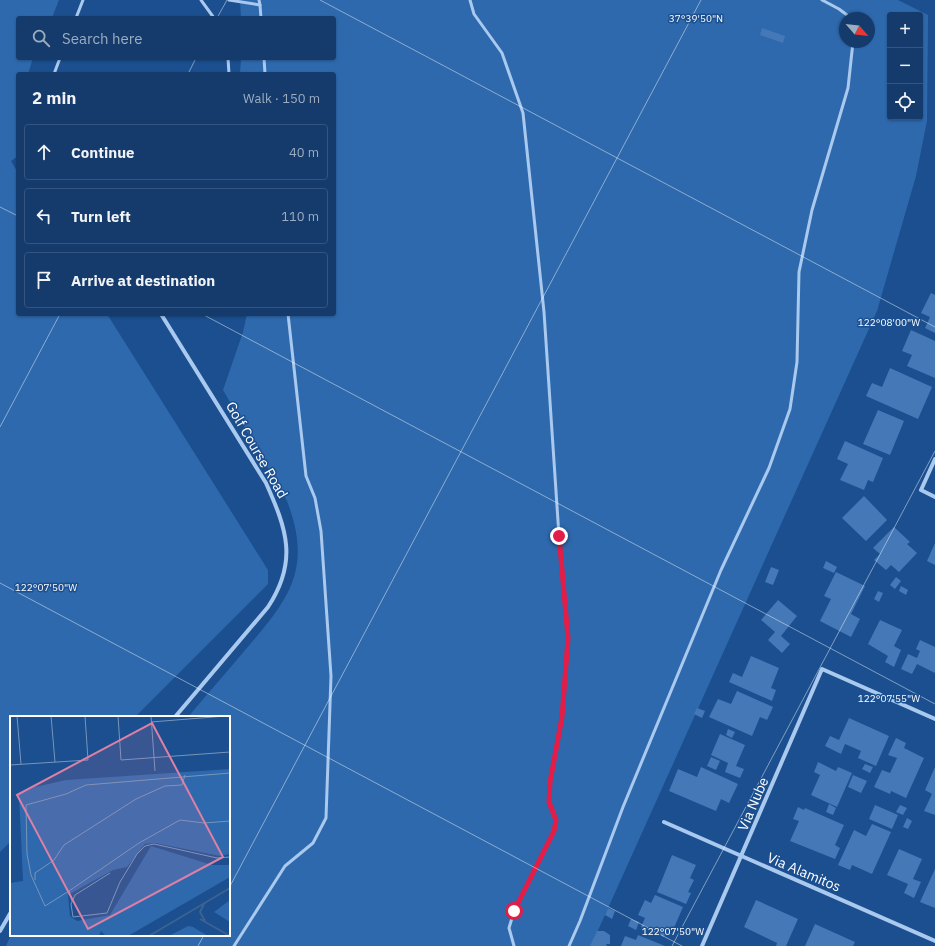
<!DOCTYPE html>
<html lang="en">
<head>
<meta charset="utf-8">
<style>
  :root { --surface:#143b6b; --page:#214673; --text:#f1f3f6; --muted:#9dadc1; --line:#33557e }
  body { margin:0; font-family:"IBM Plex Sans",sans-serif; background:var(--page); color:var(--text) }
  .controls { position:absolute; right:12px; top:12px; display:grid; overflow:hidden; border-radius:4px; box-shadow:0 1px 3px #0004 }
  .controls button { width:36px; height:36px; display:grid; place-items:center; padding:0; border:0; border-bottom:1px solid var(--line); background:var(--surface); color:var(--text); font:20px sans-serif }
  .compass { position:absolute; left:839px; top:12px; width:36px; height:36px; border-radius:50%; background:var(--surface); box-shadow:0 1px 3px #0004; rotate:118deg }
  .stop { position:absolute; width:12px; height:12px; margin:-9px; border:3px solid #e11d48; border-radius:50%; background:#fff }
  .stop.end { background:#e11d48; border-color:#fff; box-shadow:0 1px 4px #0008 }
  .list { margin:0; padding:0; list-style:none }
  h2 { display:flex; justify-content:space-between; align-items:center; height:52px; margin:0; padding:0 16px; font-size:17px }
  h2 small { font-size:13px; font-weight:400; color:var(--muted) }
  .list li { display:grid; grid-template-columns:26px 1fr auto; gap:12px; align-items:center; box-sizing:border-box; height:56px; margin:0 8px 8px; padding:0 8px; border:1px solid var(--line); border-radius:4px }
  .list b { display:block; font-size:15px; white-space:nowrap }
  .list em { font-size:13px; font-style:normal; color:var(--muted) }
  .icon { flex:none; width:22px; height:22px; fill:none; stroke:currentColor; stroke-width:2; stroke-linecap:round; stroke-linejoin:round }
  .map { position:relative; flex:none; width:935px; height:946px; overflow:hidden }
  .search { position:absolute; background:var(--surface); box-shadow:0 1px 3px #0004; left:16px; top:16px; width:320px; height:44px; display:flex; align-items:center; gap:10px; box-sizing:border-box; padding:0 14px; border-radius:4px; color:var(--muted); font-size:15px }
  .panel { position:absolute; background:var(--surface); box-shadow:0 1px 3px #0004; left:16px; top:72px; width:320px; height:244px; border-radius:4px }
  .map>svg:first-child { display:block }
  .green { fill:#2e69ad; fill-rule:evenodd }
  .building { fill:#4478b7 }
  .lines { fill:none; stroke-linecap:round; stroke-linejoin:round }
  .service { stroke:#a9c9ee; stroke-width:3 }
  .minor { stroke:#a9c9ee; stroke-width:4 }
  .route { stroke:#e11d48; stroke-width:5 }
  .ticks { fill:none; stroke:#fff; stroke-width:1; stroke-opacity:0.45 }
  .labels { text-anchor:middle; stroke-width:3; stroke-linejoin:round; paint-order:stroke }
  .street-label { font-size:14px; fill:#fff; stroke:#1b4f8f }
  .inset-river { fill:none; stroke:#3c6290; stroke-width:2 }
  .inset-road { fill:none; stroke:#7695bc; stroke-width:1 }
  .view { fill:#dd80a5; fill-opacity:0.15; stroke:#dd80a5; stroke-width:2 }
  .inset-edge { fill:none; stroke:#fff; stroke-width:2 }
  .ticks-label { font-size:10px; text-anchor:middle; fill:#fff; stroke:#1b4f8f; stroke-width:3; stroke-linejoin:round; paint-order:stroke }
</style>
</head>
<body>
<div class="map">
<svg width="935" height="946" viewBox="0 0 935 946">
  <rect width="100%" height="100%" fill="#1b4f8f"/>
  <!-- green -->
  <g class="green">
    <path d="M0,0H59L52,18H18V58H33L28,74H18V156L11,161L18,173V314H107L268,570V584L135,717H11V841L0,852Z"/>
    <path d="M240,0H898L928,15L927,121L916,176L877,311L591,946H6L11,935H229V717H188C207,694 227,672 246,649C289,599 313,569 287,501L223,390L243,332L247,314H334V74H240L241,58H334V18H241ZM890,15H920V117H890ZM845,18H869V42H845Z"/>
  </g>
  <!-- building -->
  <g class="building">
    <path d="M762,28L785,36L783,43L760,35Z"/>
    <path d="M931,293L935,295V333L925,328L930,317L921,313Z"/>
    <path d="M911,330L935,341V378L907,366L912,355L902,351Z"/>
    <path d="M890,368L932,387L918,419L866,396L872,383L882,387Z"/>
    <path d="M878,410L904,421L890,455L863,444Z"/>
    <path d="M845,441L883,458L873,482L868,480L864,490L840,480L848,464L837,459Z"/>
    <path d="M864,496L887,520L866,541L842,518Z"/>
    <path d="M894,527L910,542L907,544L917,553L899,572L891,565L886,570L874,560L880,554L873,548Z"/>
    <path d="M935,543V565L927,561Z"/>
    <path d="M826,561L837,567L834,573L823,568Z"/>
    <path d="M771,567L779,570L773,585L765,582Z"/>
    <path d="M836,572L865,586L851,614L860,619L851,637L820,621L831,599L824,596Z"/>
    <path d="M896,577L901,581L895,589L890,585Z"/>
    <path d="M901,586L908,590L906,595L899,591Z"/>
    <path d="M878,591L883,593L879,602L874,599Z"/>
    <path d="M778,600L797,616L781,636L790,644L782,653L768,640L775,632L761,620Z"/>
    <path d="M880,620L902,630L894,646L901,650L894,667L885,662L888,656L868,644Z"/>
    <path d="M920,640L935,647V673L917,664L912,674L901,669L908,654L917,658L920,651L916,649Z"/>
    <path d="M751,656L779,668L771,688L776,690L772,701L729,682L733,673L742,677Z"/>
    <path d="M737,691L773,707L767,720L760,717L752,736L709,717L718,699L731,704Z"/>
    <path d="M697,708L705,711L702,718L694,714Z"/>
    <path d="M849,718L889,736L876,766L858,758L861,751L845,744L841,754L825,746L830,736L839,740Z"/>
    <path d="M728,729L735,732L732,738L726,735Z"/>
    <path d="M720,734L745,745L736,766L744,769L740,778L725,772L728,763L711,755Z"/>
    <path d="M896,738L906,743L904,748L924,758L906,798L891,791L890,794L874,787L882,770L890,773L897,758L888,755Z"/>
    <path d="M711,757L720,761L716,770L707,766Z"/>
    <path d="M818,762L836,771L838,767L852,773L837,807L811,795L820,775L814,772Z"/>
    <path d="M865,764L873,767L870,773L862,769Z"/>
    <path d="M701,767L738,784L729,803L721,799L716,811L669,791L678,769L697,777Z"/>
    <path d="M935,767V815L924,811L932,794L925,790Z"/>
    <path d="M853,775L867,781L861,793L848,787Z"/>
    <path d="M829,804L836,808L833,815L826,812Z"/>
    <path d="M875,805L898,815L892,829L869,819Z"/>
    <path d="M900,805L907,808L903,815L896,812Z"/>
    <path d="M798,807L804,810L805,808L844,825L835,845L840,848L835,859L790,841L799,821L793,819Z"/>
    <path d="M907,818L912,821L908,829L903,827Z"/>
    <path d="M872,824L891,832L872,874L852,865L850,870L838,865L854,830L866,836Z"/>
    <path d="M899,849L922,859L913,879L921,882L914,898L904,893L908,884L887,875Z"/>
    <path d="M672,855L696,865L690,878L694,880L688,892L691,893L686,904L657,892Z"/>
    <path d="M935,869V908L920,902Z"/>
    <path d="M655,895L683,907L673,930L668,928L664,937L641,927L645,918L638,915L645,900L651,903Z"/>
    <path d="M756,900L798,919L786,946H776L777,943L744,927Z"/>
    <path d="M608,908L615,911L612,919L605,915Z"/>
    <path d="M631,919L639,922L636,930L628,926Z"/>
    <path d="M815,924L855,942L853,946H805Z"/>
    <path d="M597,931H604L610,935V944H606L607,946H590Z"/>
    <path d="M638,935L665,946H621L625,936L636,940Z"/>
  </g>
  <g class="lines">
    <!-- service -->
    <g class="service">
      <path d="M201,0L214,18"/>
      <path d="M229,0L260,5L259,0"/>
      <path d="M470,0L474,14L502,53L523,113L544,312L559,536L568,638L562,717L550,782L549,802L556,820L554,831L514,911L509,928L514,946"/>
      <path d="M822,0L839,9L851,18"/>
      <path d="M260,5L261,18"/>
      <path d="M76,18L83,0"/>
      <path d="M228,58L229,74"/>
      <path d="M264,58L265,74"/>
      <path d="M54,74L60,58"/>
      <path d="M234,946L285,866L313,843L326,818L331,676L321,531L315,498L306,476L288,314"/>
      <path d="M569,946L580,921L623,807L721,570L769,468L790,409L797,362L799,272L812,210L848,88L853,42"/>
    </g>
    <!-- minor -->
    <g class="minor">
      <path d="M161,314L266,483C287,530 298,561 268,607L175,717"/>
      <path d="M935,459L921,490L935,497"/>
      <path d="M664,822L935,941"/>
      <path d="M0,931L11,912"/>
      <path d="M702,946L822,669L935,719"/>
    </g>
  </g>
  <g class="lines">
    <!-- route -->
    <path class="route" d="M514,911L554,831L556,820L549,802L550,782L562,717L568,638L559,536"/>
  </g>
  <!-- ticks -->
  <path class="ticks" d="M320,0L935,327M217,18L227,0M188,74L196,58M0,207L18,216M202,314L935,704M0,427L60,314M0,583L682,946M229,888L701,0M198,946L204,935M672,946L935,451"/>
  <g class="labels">
    <!-- street labels -->
    <g class="street-label">
      <text transform="translate(257 450) rotate(60)" y="5">Golf Course Road</text>
      <text transform="translate(753 804) rotate(-67)" y="5">Via Nube</text>
      <text transform="translate(804 872) rotate(23)" y="5">Via Alamitos</text>
    </g>
  </g>
  <!-- overview -->
  <g transform="translate(10 716)">
    <rect width="220" height="220" fill="#1b4f8f"/>
    <path d="M220,53V138L210,140L145,127L135,128L117,151L103,154L58,179L60,200L67,205L100,199L141,130L202,149H220V161L118,220H96L91,215L89,220H0V167L13,165L9,79L25,71L56,64ZM220,184V206L204,196ZM178,210L183,211L198,220H159Z" fill="#2e69ad"/>
    <path class="inset-river" d="M194,188L190,196L195,205M190,203L220,220M139,220L220,172"/>
    <path class="inset-road" d="M7,0L11,48M41,0L45,46M108,0L111,44L220,36M141,0L145,55M141,6L216,0M0,49L78,44L75,0M100,157L65,179L61,188L63,201L97,197L110,166L127,138L135,130L144,128L207,142L220,141M25,164V157L44,144L54,129L126,83L155,70L172,69L175,59M59,175L129,127L170,104L194,107L220,105M62,185L59,175L35,190L21,159L17,138L16,89L56,78L76,69L220,57"/>
    <path class="view" d="M142,7L213,141L78,213L7,79Z"/>
    <rect width="220" height="220" class="inset-edge"/>
  </g>
  <g class="ticks-label">
    <text x="696" y="22">37°39'50"N</text>
    <text x="889" y="326">122°08'00"W</text>
    <text x="46" y="591">122°07'50"W</text>
    <text x="889" y="702">122°07'55"W</text>
    <text x="673" y="935">122°07'50"W</text>
  </g>
</svg>
<div class="controls">
<button>+</button>
<button>−</button>
<button><svg class="icon" aria-label="locate" viewBox="0 0 24 24"><circle cx="12" cy="12" r="6"/><path d="M12 2v4M12 18v4M2 12h4M18 12h4"/></svg></button>
</div>
<svg class="compass" viewBox="-18 -18 36 36"><path d="M0-13l5 13h-10z" fill="#e53935"/><path d="M0 13l5-13h-10z" fill="#9dadc1"/></svg>
<div class="stop" style="left:514px;top:911px"></div>
<div class="stop end" style="left:559px;top:536px"></div>
<div class="search"><svg class="icon" aria-label="search" viewBox="0 0 24 24"><circle cx="10" cy="10" r="6"/><path d="M15 15l6 6"/></svg>Search here</div>
<section class="panel">
<h2>2 min<small>Walk · 150 m</small></h2>
<ul class="list">
<li><svg class="icon" aria-label="ahead" viewBox="0 0 24 24"><path d="M12 20V5M6 11l6-6 6 6"/></svg><div><b>Continue</b></div><em>40 m</em></li>
<li><svg class="icon" aria-label="left" viewBox="0 0 24 24"><path d="M17 20v-9H6M10 6l-5 5 5 5"/></svg><div><b>Turn left</b></div><em>110 m</em></li>
<li><svg class="icon" aria-label="arrive" viewBox="0 0 24 24"><path d="M6 21V4h12l-3 4 3 4H6"/></svg><div><b>Arrive at destination</b></div></li>
</ul>
</section>
</div>
</body>
</html>
